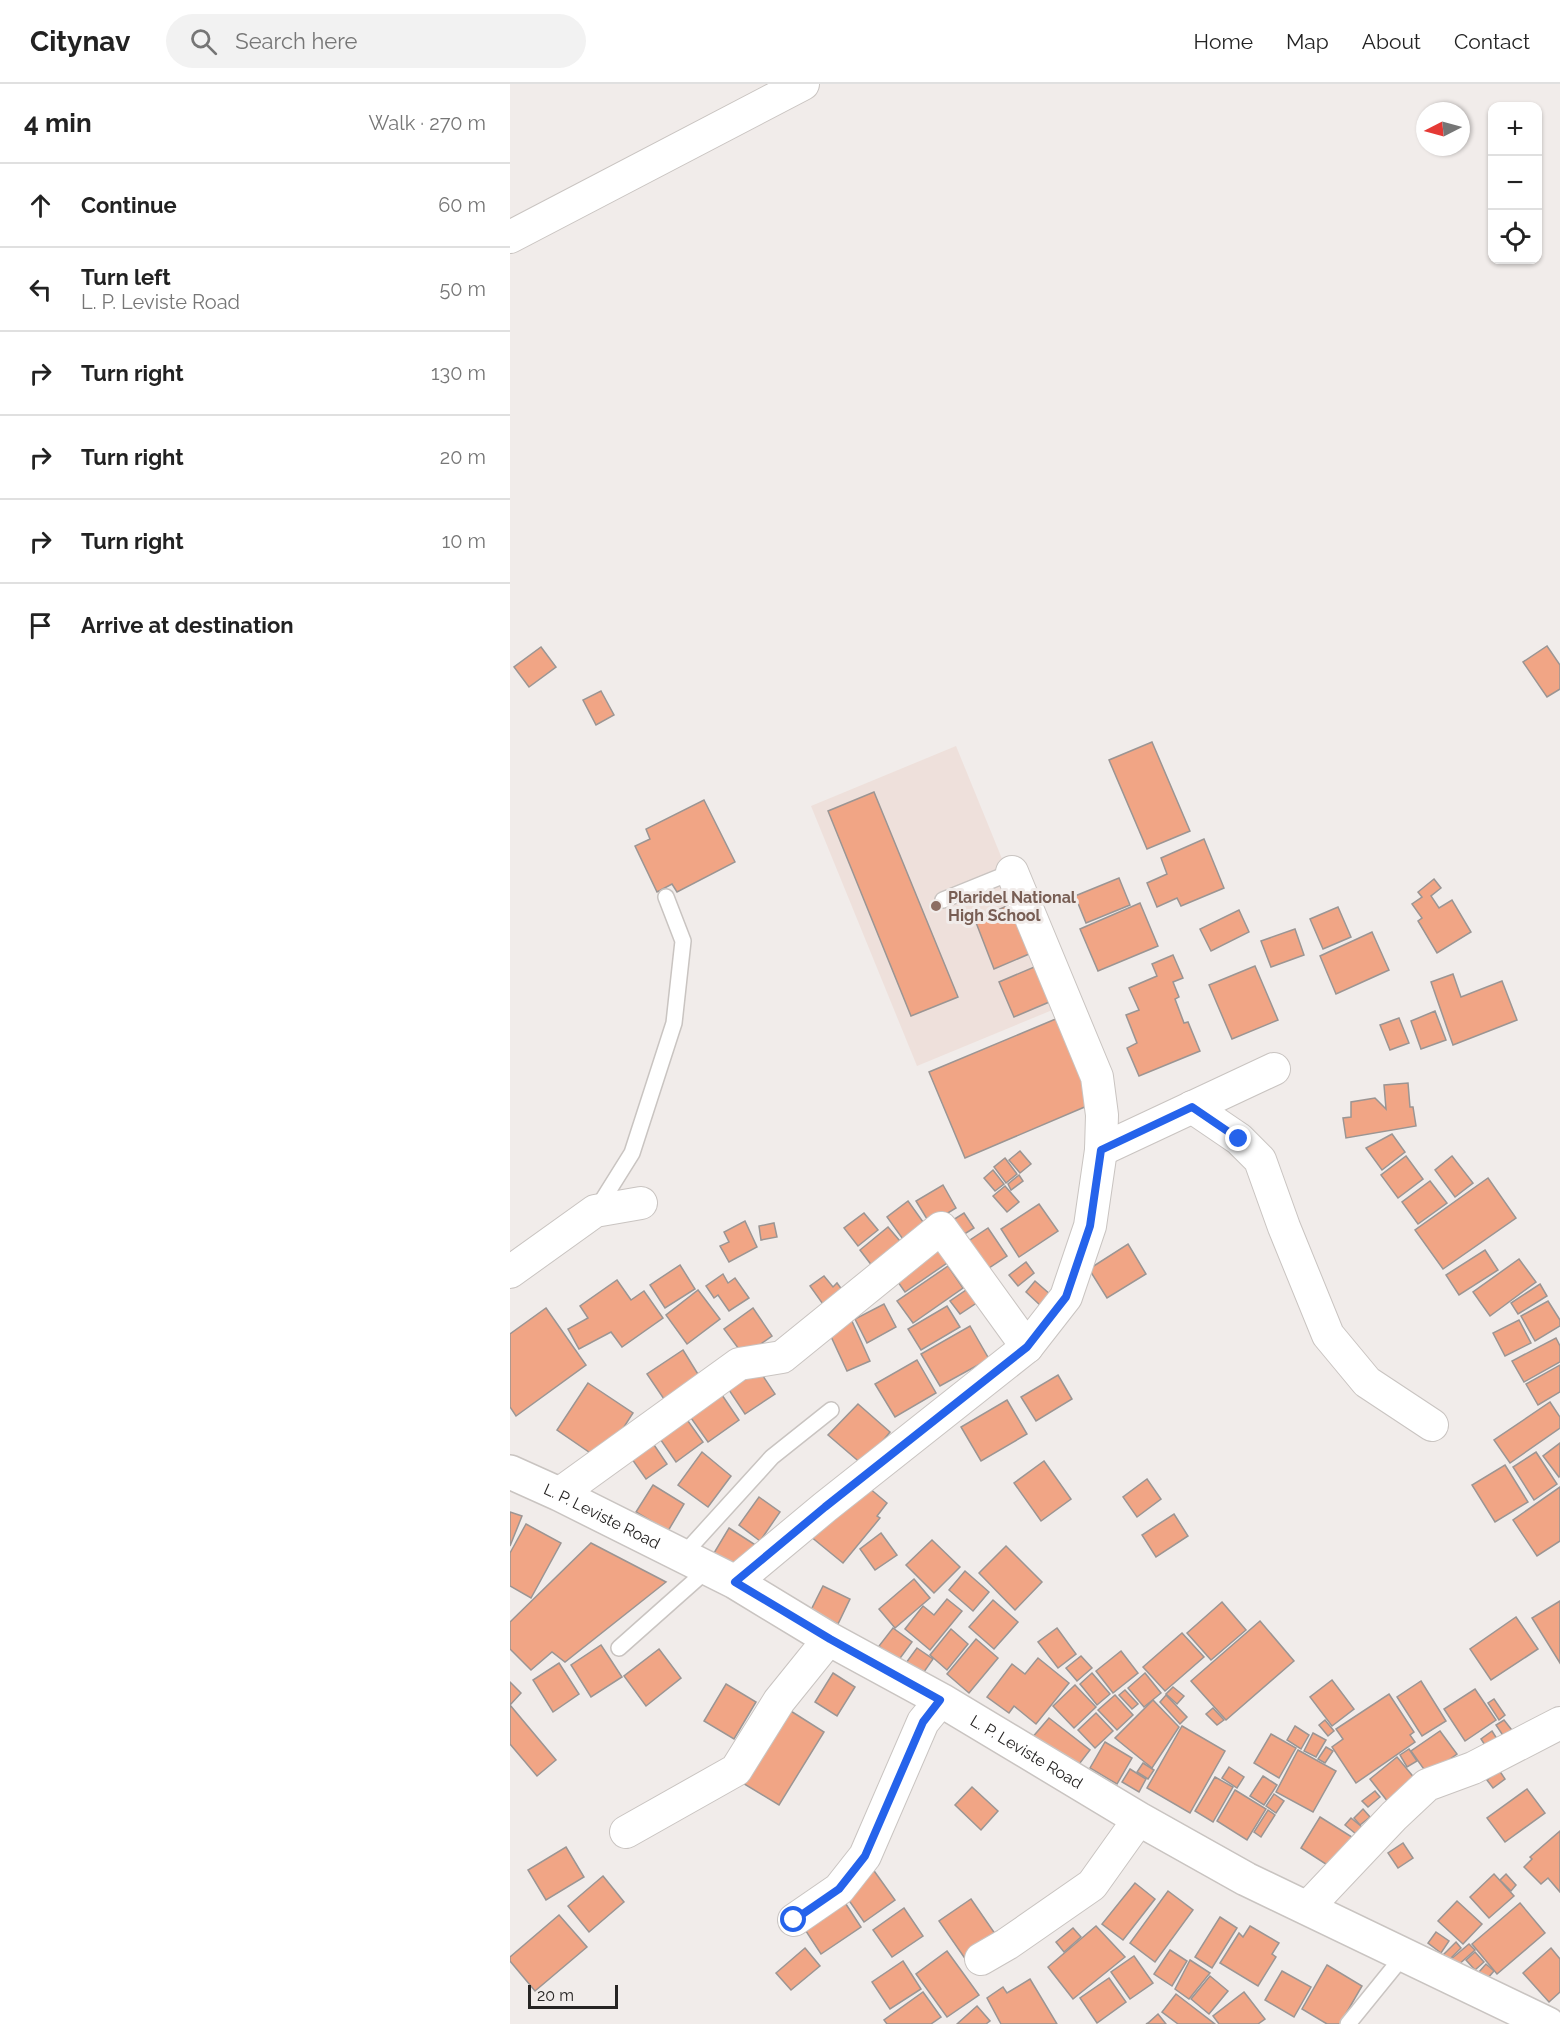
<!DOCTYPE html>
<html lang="en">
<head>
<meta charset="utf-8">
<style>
  :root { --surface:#fff; --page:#f2f2f2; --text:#222; --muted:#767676; --line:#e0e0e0 }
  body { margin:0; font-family:Raleway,sans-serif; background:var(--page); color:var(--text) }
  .controls { position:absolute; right:18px; top:18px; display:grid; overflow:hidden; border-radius:12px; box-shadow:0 2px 4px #0004 }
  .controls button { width:54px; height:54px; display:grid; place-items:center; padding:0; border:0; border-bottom:2px solid var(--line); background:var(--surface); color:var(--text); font:30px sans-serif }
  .compass { position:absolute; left:906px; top:18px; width:54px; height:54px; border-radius:50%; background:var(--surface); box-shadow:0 2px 4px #0004; rotate:264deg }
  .scale { position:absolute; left:18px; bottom:15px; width:90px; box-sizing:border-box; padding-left:6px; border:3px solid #262423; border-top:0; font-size:16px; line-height:21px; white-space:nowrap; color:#262423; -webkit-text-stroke:4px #f1ecea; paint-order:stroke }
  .stop { position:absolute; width:18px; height:18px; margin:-14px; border:4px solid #2563eb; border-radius:50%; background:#fff }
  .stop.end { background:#2563eb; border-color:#fff; box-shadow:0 2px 6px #0008 }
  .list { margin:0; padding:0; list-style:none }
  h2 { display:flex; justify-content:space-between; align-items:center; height:78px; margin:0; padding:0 24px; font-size:26px }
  h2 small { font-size:20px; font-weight:400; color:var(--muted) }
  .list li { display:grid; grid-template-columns:39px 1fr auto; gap:18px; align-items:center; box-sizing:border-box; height:84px; padding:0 24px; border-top:2px solid var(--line) }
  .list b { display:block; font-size:22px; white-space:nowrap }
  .list p { margin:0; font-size:20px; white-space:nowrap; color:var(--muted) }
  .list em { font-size:20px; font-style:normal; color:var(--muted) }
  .icon { flex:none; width:33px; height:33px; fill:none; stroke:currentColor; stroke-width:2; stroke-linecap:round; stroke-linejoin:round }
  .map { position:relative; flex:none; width:1050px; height:1940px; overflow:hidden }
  header { display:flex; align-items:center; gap:36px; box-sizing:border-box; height:84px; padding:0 30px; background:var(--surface); border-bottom:2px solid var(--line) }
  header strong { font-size:28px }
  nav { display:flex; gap:33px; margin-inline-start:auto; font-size:21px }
  .search { width:420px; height:54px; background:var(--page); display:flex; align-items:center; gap:15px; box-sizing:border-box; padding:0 21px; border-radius:33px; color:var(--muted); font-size:22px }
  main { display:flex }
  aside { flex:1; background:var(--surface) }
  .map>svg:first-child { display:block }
  .built { fill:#eee0db }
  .building { fill:#f1a585; stroke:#9b9593; stroke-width:1.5 }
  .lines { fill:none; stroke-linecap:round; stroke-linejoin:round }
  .lane-casing { stroke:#c9c4c1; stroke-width:18 }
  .street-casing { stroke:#c9c4c1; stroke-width:34 }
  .secondary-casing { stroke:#c9c4c1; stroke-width:36 }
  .lane { stroke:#fff; stroke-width:15 }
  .street { stroke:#fff; stroke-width:32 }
  .secondary { stroke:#fff; stroke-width:33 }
  .route { stroke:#2563eb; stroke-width:8 }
  .education-dot { fill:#8d6e63; stroke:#f1ecea; stroke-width:2 }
  .labels { text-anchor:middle; stroke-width:6; stroke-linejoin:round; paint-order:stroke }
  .education-label { font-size:16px; font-weight:bold; fill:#785e54; stroke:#f1ecea; text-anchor:start }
  .street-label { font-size:16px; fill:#262423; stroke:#f1ecea }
</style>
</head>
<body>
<header>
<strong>Citynav</strong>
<div class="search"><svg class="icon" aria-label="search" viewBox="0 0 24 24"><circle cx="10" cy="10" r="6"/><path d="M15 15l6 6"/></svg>Search here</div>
<nav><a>Home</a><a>Map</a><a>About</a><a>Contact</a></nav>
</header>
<main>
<aside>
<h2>4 min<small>Walk · 270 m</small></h2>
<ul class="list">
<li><svg class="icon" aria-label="ahead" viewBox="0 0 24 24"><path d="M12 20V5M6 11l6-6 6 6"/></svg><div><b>Continue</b></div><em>60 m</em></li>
<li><svg class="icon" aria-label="left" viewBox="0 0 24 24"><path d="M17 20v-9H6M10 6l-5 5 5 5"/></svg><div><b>Turn left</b><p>L. P. Leviste Road</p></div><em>50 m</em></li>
<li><svg class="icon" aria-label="right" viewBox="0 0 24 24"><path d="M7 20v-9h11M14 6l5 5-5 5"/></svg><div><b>Turn right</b></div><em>130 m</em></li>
<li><svg class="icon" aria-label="right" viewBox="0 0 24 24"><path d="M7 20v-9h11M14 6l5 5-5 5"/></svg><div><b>Turn right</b></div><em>20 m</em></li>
<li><svg class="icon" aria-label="right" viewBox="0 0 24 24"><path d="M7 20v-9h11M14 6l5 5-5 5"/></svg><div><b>Turn right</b></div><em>10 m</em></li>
<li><svg class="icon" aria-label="arrive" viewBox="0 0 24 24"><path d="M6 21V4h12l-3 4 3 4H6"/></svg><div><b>Arrive at destination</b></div></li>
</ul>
</aside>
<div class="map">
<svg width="1050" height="1940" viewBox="0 0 1050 1940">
  <rect width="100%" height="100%" fill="#f1ecea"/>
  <!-- built -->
  <path class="built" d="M446,662L552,922L407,982L301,722Z"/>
  <!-- building -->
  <g class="building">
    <path d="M1037,562L1050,581V605L1037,613L1013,578Z"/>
    <path d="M31,563L46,583L19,603L4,583Z"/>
    <path d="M91,607L104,631L86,641L73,616Z"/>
    <path d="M642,658L680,747L637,765L599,676Z"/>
    <path d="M364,708L448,913L401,932L318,727Z"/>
    <path d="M194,716L225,778L167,808L162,800L147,808L125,762L140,755L136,745Z"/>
    <path d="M694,755L714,804L671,822L667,814L647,823L637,799L657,790L651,774Z"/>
    <path d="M609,794L620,821L576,839L565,812Z"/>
    <path d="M924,795L931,804L921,812L929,824L942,816L961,848L927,869L908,837L912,834L902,820L912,813L908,808Z"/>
    <path d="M630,819L648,862L588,887L570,845Z"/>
    <path d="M499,821L519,870L484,885L465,836Z"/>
    <path d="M828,823L841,853L813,865L800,835Z"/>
    <path d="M729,826L739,848L701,867L690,845Z"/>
    <path d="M785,845L794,871L761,883L751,857Z"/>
    <path d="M862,848L879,886L826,910L810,872Z"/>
    <path d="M663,871L673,894L663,898L669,913L665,915L674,939L678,938L690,967L629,992L617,964L627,959L616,931L629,926L619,904L647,892L642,880Z"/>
    <path d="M529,881L544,916L504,933L489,898Z"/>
    <path d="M745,882L768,936L722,955L699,901Z"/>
    <path d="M943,890L951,913L992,897L1007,936L943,961L921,898Z"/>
    <path d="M925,927L936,956L911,965L901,937Z"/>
    <path d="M548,934L584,1019L455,1074L419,988Z"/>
    <path d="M889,934L899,959L880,966L870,941Z"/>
    <path d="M898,999L900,1023H903L906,1042L836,1054L833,1034L841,1033V1018L865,1014L876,1025L874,1001Z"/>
    <path d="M882,1050L895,1068L872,1086L856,1064Z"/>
    <path d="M510,1067L521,1080L510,1089L499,1076Z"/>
    <path d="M896,1072L913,1095L888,1114L871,1091Z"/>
    <path d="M942,1072L963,1099L945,1113L925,1086Z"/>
    <path d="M495,1074L507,1090L496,1099L484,1083Z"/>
    <path d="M483,1086L494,1100L485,1107L474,1094Z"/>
    <path d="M509,1091L513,1097L501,1106L498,1100Z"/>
    <path d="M978,1094L1006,1134L933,1185L905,1146Z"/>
    <path d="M920,1097L937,1119L908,1140L892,1118Z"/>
    <path d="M433,1101L446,1124L420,1140L406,1117Z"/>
    <path d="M495,1102L509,1118L497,1128L483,1112Z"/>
    <path d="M398,1117L416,1142L395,1158L377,1133Z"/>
    <path d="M529,1120L548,1147L509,1173L491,1145Z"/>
    <path d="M354,1129L368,1146L348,1162L334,1144Z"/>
    <path d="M454,1129L464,1144L445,1156L435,1141Z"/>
    <path d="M235,1137L247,1163L219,1178L210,1162L219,1158L214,1148Z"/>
    <path d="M264,1139L267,1153L251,1156L249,1142Z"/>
    <path d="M378,1143L395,1163L366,1187L350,1166Z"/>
    <path d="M478,1144L497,1172L470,1190L451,1162Z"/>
    <path d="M429,1160L440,1177L395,1208L383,1191Z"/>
    <path d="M618,1160L636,1190L597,1214L579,1185Z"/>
    <path d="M975,1166L988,1186L949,1211L936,1191Z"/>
    <path d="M1009,1175L1026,1198L980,1232L963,1208Z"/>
    <path d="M516,1178L524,1189L508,1202L499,1191Z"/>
    <path d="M170,1181L185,1205L155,1224L140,1201Z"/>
    <path d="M438,1182L453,1204L403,1239L387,1217Z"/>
    <path d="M213,1190L218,1199L225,1194L239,1214L219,1227L208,1211L204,1214L196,1202Z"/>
    <path d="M314,1192L323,1203L327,1199L339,1215L320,1230L300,1202Z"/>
    <path d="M107,1196L121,1216L134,1207L153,1234L112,1263L101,1248L69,1265L58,1245L78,1234L70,1222Z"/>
    <path d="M525,1197L541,1211L531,1222L516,1208Z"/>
    <path d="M1030,1200L1037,1212L1008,1230L1001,1219Z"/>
    <path d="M462,1202L471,1216L450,1230L440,1217Z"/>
    <path d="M188,1206L210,1235L177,1260L156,1231Z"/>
    <path d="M1038,1217L1050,1236V1242L1025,1257L1011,1232Z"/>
    <path d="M374,1220L386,1243L357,1259L345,1235Z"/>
    <path d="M437,1222L450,1243L411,1266L398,1245Z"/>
    <path d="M36,1224L76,1281L6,1332L0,1323V1250Z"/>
    <path d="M243,1224L262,1252L234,1272L214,1245Z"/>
    <path d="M341,1235L360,1277L337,1287L318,1246Z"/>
    <path d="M1009,1236L1021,1259L995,1272L983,1249Z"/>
    <path d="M460,1242L479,1275L430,1302L411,1270Z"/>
    <path d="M1046,1254L1050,1262V1278L1014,1298L1002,1277Z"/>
    <path d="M173,1266L191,1295L156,1318L137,1290Z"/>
    <path d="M407,1276L426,1309L385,1333L365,1300Z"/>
    <path d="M1050,1281V1308L1028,1321L1016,1300Z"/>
    <path d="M249,1286L265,1310L235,1330L219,1306Z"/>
    <path d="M548,1291L562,1315L526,1337L511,1313Z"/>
    <path d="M78,1299L123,1329L92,1377L47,1346Z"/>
    <path d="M212,1311L229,1336L198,1358L181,1334Z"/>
    <path d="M497,1316L517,1350L471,1377L451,1343Z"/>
    <path d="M1040,1318L1050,1333V1344L1000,1379L984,1356Z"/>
    <path d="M348,1320L380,1348L353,1381L318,1351Z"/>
    <path d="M173,1330L193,1358L166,1378L146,1349Z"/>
    <path d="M138,1352L157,1380L136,1395L117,1368Z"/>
    <path d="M1050,1359V1392L1049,1393L1033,1372Z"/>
    <path d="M192,1368L221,1392L198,1423L168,1401Z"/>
    <path d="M1026,1368L1047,1400L1024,1416L1003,1383Z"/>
    <path d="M534,1377L561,1415L531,1437L504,1399Z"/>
    <path d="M995,1381L1018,1418L985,1438L962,1401Z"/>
    <path d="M637,1395L651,1415L627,1433L613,1413Z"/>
    <path d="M352,1398L377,1419L367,1432L370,1434L333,1479L300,1452Z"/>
    <path d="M143,1401L174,1420L158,1447L126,1428Z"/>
    <path d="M1050,1403V1457L1027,1472L1003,1436Z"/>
    <path d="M249,1413L270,1428L250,1457L229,1441Z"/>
    <path d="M0,1428L12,1432L0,1462Z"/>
    <path d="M664,1430L678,1452L646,1473L632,1451Z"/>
    <path d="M16,1440L51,1459L21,1514L0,1502V1469Z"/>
    <path d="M219,1444L247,1462L232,1486L204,1469Z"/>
    <path d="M371,1449L387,1471L365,1486L350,1465Z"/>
    <path d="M422,1456L450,1483L424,1509L396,1481Z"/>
    <path d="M81,1459L156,1498L55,1578L42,1568L21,1586L0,1565V1538Z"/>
    <path d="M496,1462L532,1498L505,1526L469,1489Z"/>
    <path d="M455,1487L479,1508L463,1527L439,1506Z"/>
    <path d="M404,1495L420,1514L385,1544L369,1525Z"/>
    <path d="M313,1502L340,1515L328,1540L301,1526Z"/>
    <path d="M437,1515L452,1527L420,1566L395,1545L413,1522L424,1531Z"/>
    <path d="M483,1516L508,1538L484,1565L459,1543Z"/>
    <path d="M1050,1517V1579L1022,1534Z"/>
    <path d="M712,1518L736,1546L701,1576L677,1549Z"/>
    <path d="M1006,1533L1028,1565L981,1596L960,1565Z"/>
    <path d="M750,1537L784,1577L716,1636L681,1597Z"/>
    <path d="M383,1544L402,1558L388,1577L369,1562Z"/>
    <path d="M547,1544L566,1570L548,1584L528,1558Z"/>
    <path d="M441,1545L458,1560L437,1586L420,1571Z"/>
    <path d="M672,1549L694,1573L655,1607L633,1583Z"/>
    <path d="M466,1555L488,1574L459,1609L437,1590Z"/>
    <path d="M91,1561L112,1593L81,1613L61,1581Z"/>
    <path d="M407,1564L423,1575L409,1595L393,1583Z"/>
    <path d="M149,1565L171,1594L136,1622L114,1592Z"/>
    <path d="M611,1567L628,1589L603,1609L586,1587Z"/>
    <path d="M571,1572L582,1584L567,1597L556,1584Z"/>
    <path d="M528,1574L559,1599L526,1640L504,1622L499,1629L477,1613L502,1580L515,1590Z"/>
    <path d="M49,1579L69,1610L43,1628L23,1596Z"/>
    <path d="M323,1589L345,1603L327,1632L305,1618Z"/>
    <path d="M582,1589L600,1610L587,1621L570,1600Z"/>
    <path d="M635,1589L651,1609L634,1623L618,1604Z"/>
    <path d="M822,1596L844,1625L822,1642L800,1613Z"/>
    <path d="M911,1597L936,1637L912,1652L887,1613Z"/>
    <path d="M0,1598L11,1609L0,1621L46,1676L27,1692L0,1660Z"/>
    <path d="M216,1600L246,1618L224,1655L194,1637Z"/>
    <path d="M565,1601L586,1623L564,1644L543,1622Z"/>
    <path d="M663,1603L674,1612L667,1620L656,1610Z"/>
    <path d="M965,1605L986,1636L955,1657L934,1625Z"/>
    <path d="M615,1606L628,1620L622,1625L609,1611Z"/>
    <path d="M879,1610L904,1648L900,1651L905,1658L846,1699L822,1663L833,1655L826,1645Z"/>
    <path d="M605,1611L623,1631L607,1646L588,1626Z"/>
    <path d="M656,1611L677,1633L670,1640L650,1618Z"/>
    <path d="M984,1615L995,1631L989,1636L978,1619Z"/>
    <path d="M643,1616L669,1643L642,1684L605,1654Z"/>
    <path d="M276,1624L314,1648L269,1721L231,1698Z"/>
    <path d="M703,1624L714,1636L707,1641L696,1630Z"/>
    <path d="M586,1629L603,1647L585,1664L568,1646Z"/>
    <path d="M539,1634L580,1666L563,1688L521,1655Z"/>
    <path d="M815,1636L824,1647L818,1652L809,1641Z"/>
    <path d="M994,1636L1005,1650L996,1656L986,1641Z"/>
    <path d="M672,1642L715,1667L680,1729L637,1704Z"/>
    <path d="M785,1642L799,1651L791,1665L777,1656Z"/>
    <path d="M930,1647L947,1670L918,1691L901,1667Z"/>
    <path d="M982,1647L989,1658L978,1666L971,1655Z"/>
    <path d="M803,1649L816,1656L806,1673L794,1667Z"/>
    <path d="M761,1650L786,1664L769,1694L744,1679Z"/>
    <path d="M595,1658L622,1674L607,1700L580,1684Z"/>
    <path d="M816,1663L823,1667L815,1679L808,1675Z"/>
    <path d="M899,1665L907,1677L897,1683L890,1671Z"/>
    <path d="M788,1666L826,1687L803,1728L766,1708Z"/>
    <path d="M887,1673L906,1696L878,1718L860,1695Z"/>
    <path d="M633,1679L644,1686L638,1695L627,1688Z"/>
    <path d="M719,1683L734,1693L727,1704L712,1694Z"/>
    <path d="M620,1685L636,1695L629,1708L612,1698Z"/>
    <path d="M989,1686L995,1695L983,1704L977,1696Z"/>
    <path d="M753,1692L767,1701L754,1721L740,1712Z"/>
    <path d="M705,1693L723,1703L703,1738L685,1727Z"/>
    <path d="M462,1703L488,1727L471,1746L445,1721Z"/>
    <path d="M1017,1705L1035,1729L995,1758L977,1734Z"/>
    <path d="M725,1706L756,1725L737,1756L707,1737Z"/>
    <path d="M865,1707L870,1713L858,1723L852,1717Z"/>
    <path d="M764,1710L774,1717L766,1729L756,1722Z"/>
    <path d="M853,1725L860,1733L850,1741L844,1734Z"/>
    <path d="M758,1726L765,1731L751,1753L744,1748Z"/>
    <path d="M810,1733L845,1755L825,1786L791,1764Z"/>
    <path d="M841,1734L852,1743L846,1750L835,1741Z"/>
    <path d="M1050,1747V1808L1038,1794L1031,1800L1014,1783L1022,1775L1020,1773Z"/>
    <path d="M893,1759L903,1774L888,1784L878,1769Z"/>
    <path d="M56,1763L74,1793L36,1816L18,1786Z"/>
    <path d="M362,1784L385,1816L354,1838L331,1805Z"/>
    <path d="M984,1790L1004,1812L979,1834L960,1813Z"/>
    <path d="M996,1790L1006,1801L1001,1807L990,1796Z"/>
    <path d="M93,1792L114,1818L79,1848L58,1822Z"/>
    <path d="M625,1799L645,1815L613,1856L592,1840Z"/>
    <path d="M658,1807L683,1826L645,1878L620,1859Z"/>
    <path d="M330,1811L351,1843L311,1870L290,1838Z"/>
    <path d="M461,1815L488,1854L456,1876L429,1837Z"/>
    <path d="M947,1817L972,1840L953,1860L928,1837Z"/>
    <path d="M1010,1819L1035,1849L987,1890L962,1860Z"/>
    <path d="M394,1824L413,1852L382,1873L363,1846Z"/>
    <path d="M49,1831L77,1863L25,1907L0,1877V1873Z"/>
    <path d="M710,1833L727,1844L702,1884L685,1873Z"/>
    <path d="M586,1842L615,1873L563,1915L538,1883Z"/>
    <path d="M740,1842L769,1859L762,1870L766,1873L748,1902L710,1879L729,1849L733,1853Z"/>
    <path d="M563,1844L571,1853L554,1868L546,1858Z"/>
    <path d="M926,1848L939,1857L931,1869L918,1859Z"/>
    <path d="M946,1858L951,1864L938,1877L933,1871Z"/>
    <path d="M959,1860L965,1866L946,1883L940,1876Z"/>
    <path d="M295,1864L310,1882L281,1906L266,1889Z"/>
    <path d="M1041,1864L1050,1875V1908L1039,1918L1013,1889Z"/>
    <path d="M660,1866L677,1877L662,1902L644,1890Z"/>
    <path d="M437,1867L469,1911L437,1933L406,1890Z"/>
    <path d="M965,1868L974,1878L965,1886L956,1876Z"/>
    <path d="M624,1872L643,1899L620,1915L601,1888Z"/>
    <path d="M680,1876L700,1889L679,1915L665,1905Z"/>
    <path d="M393,1877L411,1905L380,1925L362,1898Z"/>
    <path d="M976,1880L984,1887L977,1895L969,1888Z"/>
    <path d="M817,1881L852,1902L830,1940H817L792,1925Z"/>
    <path d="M772,1887L801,1903L784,1933L755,1916Z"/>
    <path d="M700,1892L718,1907L699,1930L681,1915Z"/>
    <path d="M599,1894L616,1918L587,1939L570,1914Z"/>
    <path d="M520,1895L547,1940H491L477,1914L493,1903L497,1909Z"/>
    <path d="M413,1908L431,1933L421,1940H377L374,1936Z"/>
    <path d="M734,1908L755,1935L748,1940H709L703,1932Z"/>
    <path d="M666,1910L705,1940H668L652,1928Z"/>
    <path d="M467,1922L480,1937L476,1940H447Z"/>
    <path d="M648,1930L656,1940H636L638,1939Z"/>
  </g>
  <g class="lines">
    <!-- lane casing -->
    <g class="lane-casing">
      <g id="lane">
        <path d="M433,816L502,788"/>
        <path d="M87,1125L122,1069L164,939L173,857L156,813"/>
        <path d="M172,1472L262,1373L321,1326"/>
        <path d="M109,1564L198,1485"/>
        <path d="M838,1940L894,1871"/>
      </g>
    </g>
    <!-- street casing -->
    <g class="street-casing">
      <g id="street">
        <path d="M0,153L293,0"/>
        <path d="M682,1023L729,1055L750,1076L774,1143L818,1251L857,1298L922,1341"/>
        <path d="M591,1066L764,985"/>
        <path d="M0,1188L85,1127L131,1119"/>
        <path d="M49,1410L229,1280L272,1273L431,1144L517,1263"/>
        <path d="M225,1498L315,1423L517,1263L556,1213L580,1142L591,1066L592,1031L587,993L502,788"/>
        <path d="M116,1748L226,1686L269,1617L319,1555"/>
        <path d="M797,1824L884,1732L917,1701L963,1684L1050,1639"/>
        <path d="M284,1836L329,1805L355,1772L413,1638L431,1616"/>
        <path d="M471,1875L497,1860L582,1801L629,1735"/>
      </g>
    </g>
    <!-- secondary casing -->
    <g class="secondary-casing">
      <g id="secondary">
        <path id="s1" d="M0,1388L49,1410L225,1498L319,1555L431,1616L629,1735L736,1795L1038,1940"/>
      </g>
    </g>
    <!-- lane -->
    <use href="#lane" class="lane"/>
    <!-- street -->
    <use href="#street" class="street"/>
    <!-- secondary -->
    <use href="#secondary" class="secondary"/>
  </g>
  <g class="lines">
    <!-- route -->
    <path class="route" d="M284,1836L329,1805L355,1772L413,1638L430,1616L320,1555L225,1498L315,1423L517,1263L556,1213L580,1142L591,1066L682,1023L729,1055"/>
  </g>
  <!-- markers -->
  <circle class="education-dot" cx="426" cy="822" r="6"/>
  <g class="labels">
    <!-- education labels -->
    <g class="education-label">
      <text x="438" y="819">Plaridel National<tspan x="438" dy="18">High School</tspan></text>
    </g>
    <!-- street labels -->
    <g class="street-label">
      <text dy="6" stroke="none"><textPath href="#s1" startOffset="102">L. P. Leviste Road</textPath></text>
      <text dy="6" stroke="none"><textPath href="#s1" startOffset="588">L. P. Leviste Road</textPath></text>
    </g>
  </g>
</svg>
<div class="controls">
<button>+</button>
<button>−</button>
<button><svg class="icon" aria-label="locate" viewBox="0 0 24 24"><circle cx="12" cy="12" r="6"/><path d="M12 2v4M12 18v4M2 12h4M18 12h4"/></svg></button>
</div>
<svg class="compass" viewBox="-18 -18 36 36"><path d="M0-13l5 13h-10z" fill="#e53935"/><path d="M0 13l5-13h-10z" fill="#767676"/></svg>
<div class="scale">20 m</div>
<div class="stop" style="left:284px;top:1836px"></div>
<div class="stop end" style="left:729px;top:1055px"></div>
</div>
</main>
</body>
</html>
